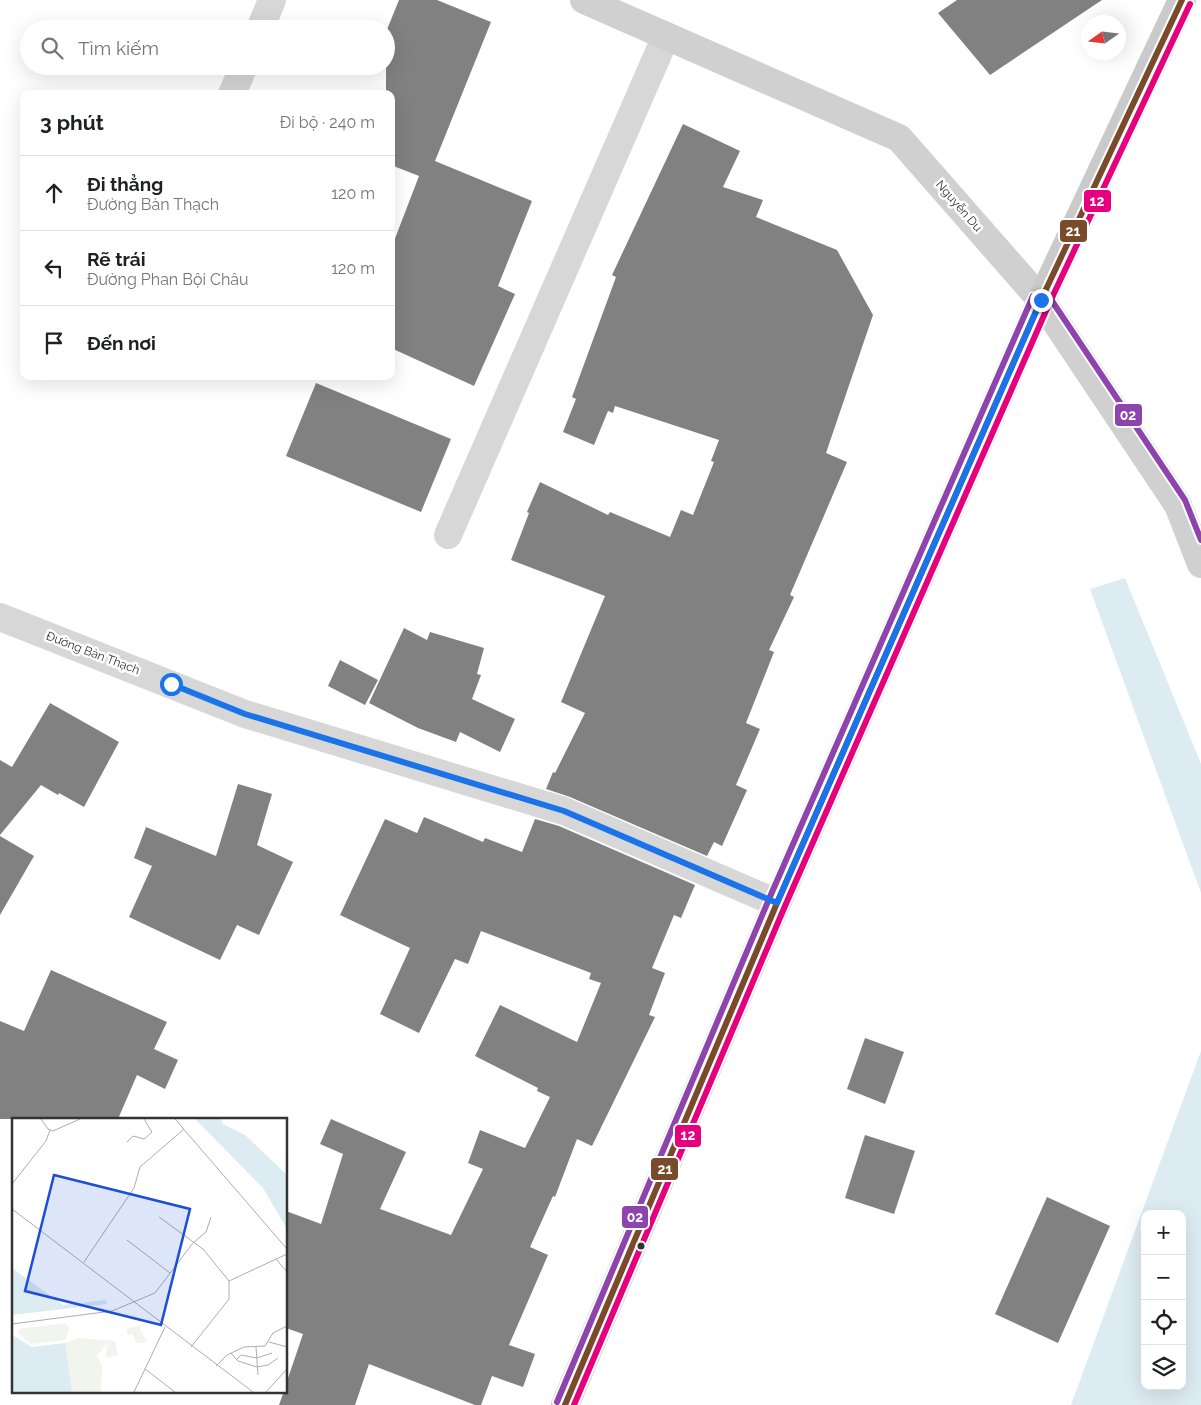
<!DOCTYPE html>
<html lang="vi">
<head>
<meta charset="utf-8">
<style>
  :root { --surface:#fff; --page:#f6f6f6; --text:#202124; --muted:#757577; --line:#e0e0e0 }
  body { margin:0; font-family:Raleway,sans-serif; background:var(--page); color:var(--text) }
  .controls { position:absolute; right:15px; bottom:15px; display:grid; overflow:hidden; border-radius:10px; box-shadow:0 5px 20px #0002 }
  .controls button { width:45px; height:45px; display:grid; place-items:center; padding:0; border:0; border-bottom:1px solid var(--line); background:var(--surface); color:var(--text); font:25px sans-serif }
  .compass { position:absolute; left:1081px; top:15px; width:45px; height:45px; border-radius:50%; background:var(--surface); box-shadow:0 5px 20px #0002; rotate:256deg }
  .stop { position:absolute; width:15px; height:15px; margin:-11px; border:4px solid #1a73e8; border-radius:50%; background:#fff }
  .stop.end { background:#1a73e8; border-color:#fff; box-shadow:0 1px 5px #0008 }
  .list { margin:0; padding:0; list-style:none }
  h2 { display:flex; justify-content:space-between; align-items:center; height:65px; margin:0; padding:0 20px; font-size:21px }
  h2 small { font-size:16px; font-weight:400; color:var(--muted) }
  .list li { display:grid; grid-template-columns:32px 1fr auto; gap:15px; align-items:center; box-sizing:border-box; height:75px; padding:0 20px; border-top:1px solid var(--line) }
  .list b { display:block; font-size:19px; white-space:nowrap }
  .list p { margin:0; font-size:16px; white-space:nowrap; color:var(--muted) }
  .list em { font-size:16px; font-style:normal; color:var(--muted) }
  .icon { flex:none; width:28px; height:28px; fill:none; stroke:currentColor; stroke-width:2; stroke-linecap:round; stroke-linejoin:round }
  .map { position:relative; flex:none; width:1201px; height:1405px; overflow:hidden }
  .search { position:absolute; background:var(--surface); box-shadow:0 5px 20px #0002; left:20px; top:20px; width:375px; height:55px; display:flex; align-items:center; gap:12px; box-sizing:border-box; padding:0 18px; border-radius:28px; color:var(--muted); font-size:19px }
  .panel { position:absolute; background:var(--surface); box-shadow:0 5px 20px #0002; left:20px; top:90px; width:375px; height:290px; border-radius:10px }
  .map>svg:first-child { display:block }
  .water { fill:#ddebf3; fill-rule:evenodd }
  .building { fill:#818181 }
  .lines { fill:none; stroke-linecap:round; stroke-linejoin:round }
  .street { stroke:#d7d7d7; stroke-width:28 }
  .secondary { stroke:#d0d0d0; stroke-width:28 }
  .primary { stroke:#cacaca; stroke-width:28 }
  .bus-1-casing { stroke:#fff; stroke-width:10 }
  .bus-2-casing { stroke:#fff; stroke-width:10 }
  .bus-3-casing { stroke:#fff; stroke-width:10 }
  .bus-1 { stroke:#7a4b2a; stroke-width:6 }
  .bus-2 { stroke:#e5007d; stroke-width:6 }
  .bus-3 { stroke:#8e44ad; stroke-width:6 }
  .route { stroke:#1a73e8; stroke-width:6 }
  .bus-dot { fill:#333; stroke:#fff; stroke-width:2 }
  .labels { text-anchor:middle; stroke-width:5; stroke-linejoin:round; paint-order:stroke }
  .street-label { font-size:12px; fill:#333; stroke:#fff }
  .inset-road { fill:none; stroke:#adadad; stroke-width:1 }
  .view { fill:#1d4ed8; fill-opacity:0.15; stroke:#1d4ed8; stroke-width:2.5 }
  .inset-edge { fill:none; stroke:#333; stroke-width:2.5 }
  .line-badge { stroke:#fff; stroke-width:2 }
  .badge-label { font-size:14px; text-anchor:middle; font-weight:bold; fill:#fff }
</style>
</head>
<body>
<div class="map">
<svg width="1201" height="1405" viewBox="0 0 1201 1405">
  <rect width="100%" height="100%" fill="#fff"/>
  <!-- water -->
  <g class="water">
    <path d="M1125,578L1201,764V893L1090,589Z"/>
    <path d="M1201,1051V1405H1071ZM1145,1214H1182V1386H1145Z"/>
  </g>
  <!-- building -->
  <g class="building">
    <path d="M399,0H437L491,22L435,161L532,201L498,286L515,294L474,386L391,348V249L419,176L391,165V94H386V32Z"/>
    <path d="M957,0H1102L990,75L938,13Z"/>
    <path d="M683,124L740,151L723,187L763,200L756,217L837,250L873,315L826,453L847,462L790,595L794,597L769,650L774,652L746,723L760,729L736,785L747,790L722,846L714,842L707,856L570,797L546,789L553,772L555,773L585,713L561,702L605,596L511,560L529,513L527,512L540,482L608,515L610,512L670,537L681,510L693,515L714,462L711,461L719,440L615,406L613,413L608,411L594,445L563,432L576,399L572,397L616,277L612,275Z"/>
    <path d="M316,383L451,439L421,512L286,456Z"/>
    <path d="M404,628L427,640L430,632L484,648L477,674L481,675L472,699L515,719L500,752L460,732L456,742L418,728L369,703Z"/>
    <path d="M340,660L378,680L365,705L328,686Z"/>
    <path d="M50,703L119,742L84,807L59,793L58,795L41,785L0,835V760L12,767Z"/>
    <path d="M238,784L272,794L257,845L293,862L259,935L237,925L220,960L129,917L152,866L134,858L146,827L216,856Z"/>
    <path d="M424,817L483,842L485,838L522,852L535,819L559,826L695,885L681,918L674,915L652,968L665,973L649,1015L655,1017L592,1146L577,1139L555,1197L553,1196L530,1247L548,1255L509,1345L535,1354L523,1387L492,1376L481,1405H475L369,1364L355,1405H279L284,1391H286V1384L303,1334L286,1328V1211L321,1224L343,1154L320,1144L331,1119L406,1152L380,1209L451,1235L483,1169L468,1163L480,1130L525,1148L550,1097L537,1091L538,1088L475,1056L500,1005L577,1042L601,983L589,979L591,973L481,931L468,964L455,959L419,1033L380,1014L410,948L340,915L385,819L417,833Z"/>
    <path d="M0,836L34,856L0,915Z"/>
    <path d="M51,970L167,1022L154,1049L178,1060L165,1089L137,1075L118,1119H0V1021L24,1031Z"/>
    <path d="M865,1038L904,1052L885,1104L847,1089Z"/>
    <path d="M865,1135L915,1151L894,1214L845,1198Z"/>
    <path d="M1047,1197L1110,1226L1058,1343L995,1314Z"/>
  </g>
  <g class="lines">
    <!-- street -->
    <g class="street">
      <path d="M260,29L272,0"/>
      <path d="M232,94L244,66"/>
      <path d="M448,535L666,36"/>
      <path d="M0,617L245,714L564,811L777,903"/>
    </g>
    <!-- secondary -->
    <path class="secondary" d="M584,0L899,138L1041,300L1178,505L1201,564"/>
    <!-- primary -->
    <path class="primary" d="M565,1405L777,903L1041,300L1182,0"/>
    <!-- bus-1 casing -->
    <g class="bus-1-casing">
      <path id="bus-1" d="M565,1405L777,903L1041,300L1182,0"/>
    </g>
    <!-- bus-2 casing -->
    <g class="bus-2-casing">
      <path id="bus-2" d="M574,1405L785,906L1049,304L1190,4"/>
    </g>
    <!-- bus-3 casing -->
    <g class="bus-3-casing">
      <g id="bus-3">
        <path d="M1048,295L1185,500L1201,540"/>
        <path d="M557,1402L769,899L1033,296"/>
      </g>
    </g>
    <!-- bus-1 -->
    <use href="#bus-1" class="bus-1"/>
    <!-- bus-2 -->
    <use href="#bus-2" class="bus-2"/>
    <!-- bus-3 -->
    <use href="#bus-3" class="bus-3"/>
  </g>
  <g class="lines">
    <!-- route -->
    <path class="route" d="M171,684L245,714L564,811L777,903L1041,300"/>
  </g>
  <!-- markers -->
  <circle class="bus-dot" cx="641" cy="1246" r="4.5"/>
  <g class="labels">
    <!-- street labels -->
    <g class="street-label">
      <text transform="translate(959 206) rotate(49)" y="4">Nguyễn Du</text>
      <text transform="translate(93 653) rotate(21)" y="4">Đường Bàn Thạch</text>
    </g>
  </g>
  <!-- overview -->
  <g transform="translate(12 1118)">
    <rect width="275" height="275" fill="#fff"/>
    <path d="M54,205L57,210L53,222L19,226L6,215L7,211ZM129,207L128,213L136,224L124,225L121,216L116,217L114,211ZM67,220L103,223L106,237L94,240L95,225L85,238L90,248L89,274H60L53,225Z" fill="#f1f5ed"/>
    <path d="M183,1H209L211,6L233,17L275,57V111L251,70ZM0,150L51,187L94,182L95,186L0,197ZM0,217L20,229L53,225L60,274H0Z" fill="#ddebf3"/>
    <path class="inset-road" d="M29,1L36,11L41,13L68,1M163,1L275,131M115,24L121,18L132,21L140,14L132,1M0,66L34,23L38,12M0,91L241,274M147,99L191,131L217,163V181L179,229M115,122L158,155M264,141L275,154M72,144L122,70L128,49L172,11M217,163L275,136M0,206L100,193L143,175L181,125L194,114L199,99M257,224L275,229M244,229L246,257M219,235L226,243L245,249L256,247L266,240M224,242L229,237L245,240L260,235M204,248L215,237L232,229L253,228L261,215L275,208M133,251L163,274M122,274L153,209M254,274L275,251"/>
    <path class="view" d="M42,57L178,91L149,207L13,173Z"/>
    <rect width="275" height="275" class="inset-edge"/>
  </g>
  <g class="line-badge">
    <rect x="1083" y="189" width="29" height="24" rx="5" fill="#e5007d"/>
    <rect x="1059" y="219" width="29" height="24" rx="5" fill="#7a4b2a"/>
    <rect x="1114" y="403" width="29" height="24" rx="5" fill="#8e44ad"/>
    <rect x="674" y="1124" width="28" height="24" rx="5" fill="#e5007d"/>
    <rect x="650" y="1157" width="29" height="24" rx="5" fill="#7a4b2a"/>
    <rect x="621" y="1205" width="28" height="24" rx="5" fill="#8e44ad"/>
  </g>
  <g class="badge-label">
    <text x="1097" y="206">12</text>
    <text x="1073" y="236">21</text>
    <text x="1128" y="420">02</text>
    <text x="688" y="1140">12</text>
    <text x="665" y="1174">21</text>
    <text x="635" y="1222">02</text>
  </g>
</svg>
<div class="controls">
<button>+</button>
<button>−</button>
<button><svg class="icon" aria-label="locate" viewBox="0 0 24 24"><circle cx="12" cy="12" r="6"/><path d="M12 2v4M12 18v4M2 12h4M18 12h4"/></svg></button>
<button><svg class="icon" aria-label="layers" viewBox="0 0 24 24"><path d="M12 4l9 5-9 5-9-5zM3 14l9 5 9-5"/></svg></button>
</div>
<svg class="compass" viewBox="-18 -18 36 36"><path d="M0-13l5 13h-10z" fill="#e53935"/><path d="M0 13l5-13h-10z" fill="#757577"/></svg>
<div class="stop" style="left:171px;top:684px"></div>
<div class="stop end" style="left:1041px;top:300px"></div>
<div class="search"><svg class="icon" aria-label="search" viewBox="0 0 24 24"><circle cx="10" cy="10" r="6"/><path d="M15 15l6 6"/></svg>Tìm kiếm</div>
<section class="panel">
<h2>3 phút<small>Đi bộ · 240 m</small></h2>
<ul class="list">
<li><svg class="icon" aria-label="ahead" viewBox="0 0 24 24"><path d="M12 20V5M6 11l6-6 6 6"/></svg><div><b>Đi thẳng</b><p>Đường Bàn Thạch</p></div><em>120 m</em></li>
<li><svg class="icon" aria-label="left" viewBox="0 0 24 24"><path d="M17 20v-9H6M10 6l-5 5 5 5"/></svg><div><b>Rẽ trái</b><p>Đường Phan Bội Châu</p></div><em>120 m</em></li>
<li><svg class="icon" aria-label="arrive" viewBox="0 0 24 24"><path d="M6 21V4h12l-3 4 3 4H6"/></svg><div><b>Đến nơi</b></div></li>
</ul>
</section>
</div>
</body>
</html>
